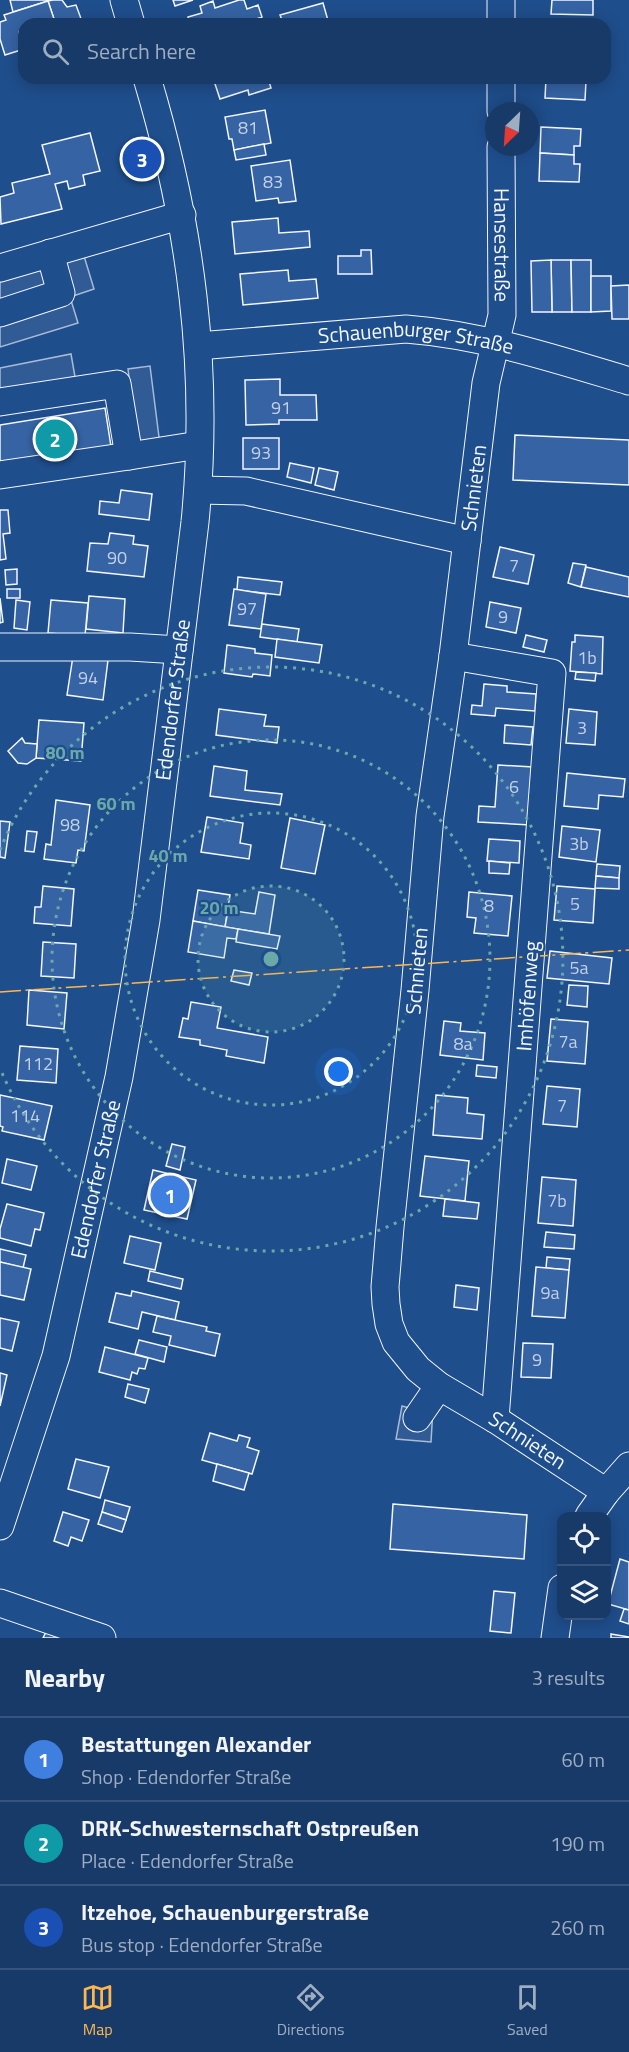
<!DOCTYPE html>
<html lang="en">
<head>
<meta charset="utf-8">
<style>
  :root { --surface:#173a69; --page:#244571; --text:#f1f3f6; --muted:#9eadc0; --line:#36547d; --accent:#ffb74d }
  body { margin:0; font-family:"Titillium Web",sans-serif; background:var(--page); color:var(--text) }
  .controls { position:absolute; right:18px; bottom:18px; display:grid; overflow:hidden; border-radius:12px; box-shadow:0 3px 15px #0003 }
  .controls button { width:54px; height:54px; display:grid; place-items:center; padding:0; border:0; border-bottom:2px solid var(--line); background:var(--surface); color:var(--text); font:30px sans-serif }
  .compass { position:absolute; left:485px; top:102px; width:54px; height:54px; border-radius:50%; background:var(--surface); box-shadow:0 3px 15px #0003; rotate:205deg }
  .you { position:absolute; left:339px; top:1072px; width:21px; height:21px; margin:-15px; border:4px solid #fff; border-radius:50%; background:#1a73e8; box-shadow:0 0 0 9px #1a73e833 }
  .badge { display:grid; place-items:center; width:39px; height:39px; border-radius:50%; background:var(--accent); color:#fff; font-size:20px; font-weight:700 }
  .pin { position:absolute; translate:-50% -50%; border:3px solid #fff; box-shadow:0 2px 6px #0006 }
  .list { margin:0; padding:0; list-style:none }
  h2 { display:flex; justify-content:space-between; align-items:center; height:78px; margin:0; padding:0 24px; font-size:26px }
  h2 small { font-size:20px; font-weight:400; color:var(--muted) }
  .list li { display:grid; grid-template-columns:39px 1fr auto; gap:18px; align-items:center; box-sizing:border-box; height:84px; padding:0 24px; border-top:2px solid var(--line) }
  .list b { display:block; font-size:22px; white-space:nowrap }
  .list p { margin:0; font-size:20px; white-space:nowrap; color:var(--muted) }
  .list em { font-size:20px; font-style:normal; color:var(--muted) }
  .icon { flex:none; width:33px; height:33px; fill:none; stroke:currentColor; stroke-width:2; stroke-linecap:round; stroke-linejoin:round }
  .map { position:relative; flex:none; width:629px; height:1638px; overflow:hidden }
  .search { position:absolute; background:var(--surface); box-shadow:0 3px 15px #0003; left:18px; right:18px; top:18px; height:66px; display:flex; align-items:center; gap:15px; box-sizing:border-box; padding:0 21px; border-radius:18px; color:var(--muted); font-size:22px }
  .sheet { height:330px; background:var(--surface) }
  nav { display:flex; justify-content:space-around; align-items:center; box-sizing:border-box; height:84px; border-top:2px solid var(--line); background:var(--surface); font-size:16px; color:var(--muted) }
  nav a { display:grid; justify-items:center; gap:3px }
  nav .on { color:var(--accent) }
  .map>svg:first-child { display:block }
  .parking { fill:#305b95; stroke:#a8bbd7; stroke-width:1.5 }
  .building { fill:#3563a3; stroke:#f2f6ff; stroke-width:1.5 }
  .lines { fill:none; stroke-linecap:round; stroke-linejoin:round }
  .minor-casing { stroke:#f2f6ff; stroke-width:29 }
  .minor { stroke:#1f4e8c; stroke-width:27 }
  .power { stroke:#ffb74d; stroke-width:1.5; stroke-dasharray:21 4.5 3 4.5; stroke-linecap:butt }
  .ring { fill:none; stroke:#6aa9a8; stroke-width:3; stroke-dasharray:3 6 }
  .labels { text-anchor:middle; stroke-width:4.5; stroke-linejoin:round; paint-order:stroke }
  .number-label { font-size:18px; fill:#c3d1e8 }
  .street-label { font-size:21px; fill:#f2f6ff; stroke:#1f4e8c }
  .centre { fill:#6aa9a8; stroke:#1f4e8c; stroke-width:3 }
  .ring-label { font-size:18px; text-anchor:middle; font-weight:bold; fill:#6aa9a8; stroke:#1f4e8c; stroke-width:4.5; stroke-linejoin:round; paint-order:stroke }
</style>
</head>
<body>
<div class="map">
<svg width="629" height="1638" viewBox="0 0 629 1638">
  <rect width="100%" height="100%" fill="#1f4e8c"/>
  <!-- parking -->
  <g class="parking">
    <path d="M84,256L94,289L70,297L78,323L0,347V282Z"/>
    <path d="M71,354L75,377L0,391V368Z"/>
    <path d="M150,366L160,445L138,447L128,369Z"/>
    <path d="M402,1406L413,1409L433,1408L431,1442L396,1439Z"/>
  </g>
  <!-- building -->
  <g class="building">
    <path d="M10,0H48V1L13,12Z"/>
    <path d="M53,0H62L67,7L76,5L83,24H50L55,22L48,1Z"/>
    <path d="M173,0H193L175,6Z"/>
    <path d="M239,0H244L247,9L258,5L262,17L251,21V24H190L188,17L202,13L200,6L213,1L215,8Z"/>
    <path d="M552,0H593V15L551,14Z"/>
    <path d="M48,1L55,22L50,24H24V30L19,32L24,49L5,55L0,39V22L6,20L4,15Z"/>
    <path d="M323,3L329,24H275L274,22L282,20L280,15Z"/>
    <path d="M213,78H268L271,88L249,95L248,90L220,99Z"/>
    <path d="M546,78H580V81H586L585,100L545,98Z"/>
    <path d="M265,110L271,143L234,150L232,139H229L225,117Z"/>
    <path d="M541,127L581,129L580,146H574V155L540,153Z"/>
    <path d="M90,133L100,171L83,175L85,185L69,189L67,181L55,184L62,209L1,224L0,197L14,193L12,183L50,174L42,145Z"/>
    <path d="M264,144L266,155L236,160L234,150Z"/>
    <path d="M540,153L574,155V164H580L579,182L539,181Z"/>
    <path d="M290,160L296,201L279,203L278,198L256,201L251,166Z"/>
    <path d="M278,218L279,233L309,231L310,247L235,254L232,222Z"/>
    <path d="M361,250H371L372,274H338V256H361Z"/>
    <path d="M551,260H571L572,312H552Z"/>
    <path d="M551,260L552,312H532L531,261Z"/>
    <path d="M571,260H591V312H572Z"/>
    <path d="M288,270L289,281L316,279L318,298L243,305L240,274Z"/>
    <path d="M591,276H611V311L591,312Z"/>
    <path d="M629,285V319H612L611,286Z"/>
    <path d="M280,379V395H316L317,420H279V424L246,425L245,380Z"/>
    <path d="M105,408L112,453L0,471V425Z"/>
    <path d="M515,435L629,440V485L513,480Z"/>
    <rect x="243" y="438" width="36" height="31"/>
    <path d="M290,463L314,468L311,483L287,477Z"/>
    <path d="M319,468L338,472L334,490L315,485Z"/>
    <path d="M121,490L152,494L149,520L99,514L100,501L119,503Z"/>
    <path d="M0,510H8L10,533L3,534L6,559L0,560Z"/>
    <path d="M110,533L134,536L133,544L148,546L144,577L87,571L90,543L108,544Z"/>
    <path d="M500,547L534,555L528,584L493,577Z"/>
    <path d="M573,563L586,565L581,587L568,583Z"/>
    <path d="M586,567L629,577V597L581,587Z"/>
    <path d="M17,569V584L6,585L5,570Z"/>
    <path d="M238,577L282,582L280,595L237,590Z"/>
    <rect x="7" y="589" width="13" height="9"/>
    <path d="M234,589L266,594L261,629L229,625Z"/>
    <path d="M89,596L125,599L123,633L86,629Z"/>
    <path d="M0,598L3,622L0,623Z"/>
    <path d="M16,600L30,602L27,630L14,628Z"/>
    <path d="M51,600L88,603L85,636L48,633Z"/>
    <path d="M490,602L521,608L516,633L486,627Z"/>
    <path d="M262,624L299,629L297,642L260,637Z"/>
    <path d="M526,635L547,640L544,652L523,647Z"/>
    <path d="M575,635L603,637L602,674L570,671L572,642H575Z"/>
    <path d="M277,639L322,645L319,663L275,657Z"/>
    <path d="M227,645L255,649V653L272,655L270,676L253,674L252,677L224,673Z"/>
    <path d="M73,656L108,660L103,700L67,695Z"/>
    <path d="M576,672L596,673L595,681L575,679Z"/>
    <path d="M484,684L507,686V692L536,694L535,711L496,708L495,716L471,714L472,705L482,706Z"/>
    <path d="M219,709L266,715L264,726L279,727L277,743L216,735Z"/>
    <path d="M569,709L597,712L595,745L566,743Z"/>
    <path d="M39,720L84,723L81,761L36,758Z"/>
    <path d="M505,725L533,727L531,745L504,743Z"/>
    <path d="M22,738L25,743L37,744L36,758L27,764L18,763L8,751Z"/>
    <path d="M498,765L533,767L530,825L478,822L479,806L495,807Z"/>
    <path d="M214,766L247,771L245,790L282,794L280,805L210,796Z"/>
    <path d="M567,773L625,779L623,797L599,795L598,809L564,806Z"/>
    <path d="M56,800L90,805L84,851L78,850L76,863L44,859L46,844L51,845Z"/>
    <path d="M207,817L243,823L240,843L251,845L249,859L201,852Z"/>
    <path d="M290,818L325,825L315,874L281,868Z"/>
    <path d="M0,821L10,822L5,858L0,857Z"/>
    <path d="M562,826L600,830L596,862L559,857Z"/>
    <path d="M27,831L37,832L34,852L25,851Z"/>
    <path d="M489,839L520,841L519,863L487,861Z"/>
    <path d="M489,861L510,863L509,874L489,873Z"/>
    <path d="M597,864L620,866L619,878L596,876Z"/>
    <path d="M596,876L619,878V889L595,888Z"/>
    <path d="M43,886L74,889L71,926L34,923L35,907H41Z"/>
    <path d="M557,886L595,889L593,923L554,920Z"/>
    <path d="M198,890L230,895L225,927L193,921Z"/>
    <path d="M259,892L275,895L269,934L225,927L228,910L255,914Z"/>
    <path d="M469,892L512,896L508,936L474,933L476,918L467,917Z"/>
    <path d="M193,921L238,929L236,939L227,938L224,958L188,952Z"/>
    <path d="M238,929L280,936L277,949L236,942Z"/>
    <path d="M43,942L76,944L74,978L41,976Z"/>
    <path d="M550,951L612,958L609,984L547,978Z"/>
    <path d="M234,970L252,973L249,985L231,981Z"/>
    <path d="M569,985L588,986L587,1007L567,1005Z"/>
    <path d="M29,990L67,993L64,1029L27,1025Z"/>
    <path d="M191,1002L221,1007L217,1028L268,1037L264,1063L226,1056L227,1050L200,1045V1040L179,1037L183,1018L188,1019Z"/>
    <path d="M551,1019L588,1022L585,1064L547,1061Z"/>
    <path d="M444,1021L461,1023L460,1031L485,1033L483,1060L440,1055Z"/>
    <path d="M20,1046L58,1049L56,1083L17,1080Z"/>
    <path d="M477,1065L497,1067L496,1078L476,1076Z"/>
    <path d="M547,1086L580,1089L577,1127L543,1124Z"/>
    <path d="M0,1095L52,1106L44,1140L2,1131L3,1127L0,1126Z"/>
    <path d="M436,1095L468,1098L467,1113L484,1115L482,1139L433,1135Z"/>
    <path d="M172,1144L185,1147L180,1170L166,1166Z"/>
    <path d="M425,1156L469,1161L465,1201L420,1196Z"/>
    <path d="M7,1159L37,1166L31,1190L2,1183Z"/>
    <path d="M153,1170L196,1180L187,1219L144,1210Z"/>
    <path d="M542,1177L576,1180L573,1226L538,1223Z"/>
    <path d="M445,1199L479,1203L477,1219L443,1216Z"/>
    <path d="M7,1204L44,1213L40,1230L35,1229L31,1246L0,1238V1229Z"/>
    <path d="M546,1232L575,1235L574,1249L544,1247Z"/>
    <path d="M130,1236L161,1243L155,1270L124,1263Z"/>
    <path d="M0,1249L26,1255L23,1268L0,1262Z"/>
    <path d="M547,1257L570,1259L569,1270L546,1268Z"/>
    <path d="M0,1262L31,1269L24,1300L0,1295Z"/>
    <path d="M536,1267L569,1270L565,1318L532,1316Z"/>
    <path d="M150,1271L183,1279L181,1289L148,1281Z"/>
    <path d="M456,1285L479,1288L477,1310L454,1307Z"/>
    <path d="M132,1291L179,1302L175,1320L142,1312L138,1329L109,1322L116,1293L131,1296Z"/>
    <path d="M157,1316L207,1327L206,1331L220,1334L215,1356L169,1345L171,1336L153,1332Z"/>
    <path d="M0,1318L19,1322L12,1351L0,1348Z"/>
    <path d="M139,1340L167,1347L164,1362L135,1354Z"/>
    <path d="M523,1343L553,1344L551,1378L521,1377Z"/>
    <path d="M105,1347L148,1358L145,1369L139,1368L137,1374L132,1372L130,1380L99,1372Z"/>
    <path d="M0,1373L7,1375L0,1406Z"/>
    <path d="M128,1384L149,1389L145,1403L125,1397Z"/>
    <path d="M210,1433L237,1441L239,1435L250,1438L247,1447L259,1451L252,1474L202,1460Z"/>
    <path d="M76,1459L109,1467L100,1498L68,1489Z"/>
    <path d="M217,1464L249,1473L244,1490L213,1481Z"/>
    <path d="M105,1500L130,1507L126,1520L102,1512Z"/>
    <path d="M393,1504L527,1515L524,1559L390,1549Z"/>
    <path d="M63,1512L89,1520L82,1541L71,1537L68,1546L54,1541Z"/>
    <path d="M102,1512L126,1520L122,1532L98,1524Z"/>
    <path d="M620,1559L629,1562V1610L608,1604Z"/>
    <path d="M494,1591L515,1593L511,1633L490,1631Z"/>
    <path d="M624,1609L629,1610V1624L620,1621Z"/>
    <path d="M46,1632L60,1638H43Z"/>
    <path d="M611,1634L629,1637V1638H611Z"/>
  </g>
  <g class="lines">
    <!-- minor casing -->
    <g class="minor-casing">
      <g id="minor">
        <path d="M124,0L131,24"/>
        <path d="M501,0V24"/>
        <path d="M501,78V111"/>
        <path id="s1" d="M501,147L502,315L486,383L453,656L430,816L415,990L390,1227L385,1287L386,1304L389,1324L396,1342L418,1369L439,1386L495,1419L606,1492"/>
        <path d="M0,268L182,215"/>
        <path d="M0,313L61,293L50,253"/>
        <path id="s2" d="M198,346L406,329C483,335 556,359 629,381"/>
        <path d="M0,402L117,384L129,456L199,445"/>
        <path d="M0,475L129,456"/>
        <path d="M198,490L246,491L467,541"/>
        <path d="M0,647H130L179,650"/>
        <path d="M453,656L552,673L495,1419"/>
        <path d="M417,1418L439,1386"/>
        <path d="M589,1516L606,1492L629,1466"/>
        <path id="s3" d="M0,1526L56,1356L119,1077L146,920L195,522C210,369 191,225 147,78"/>
        <path d="M0,1603L102,1638"/>
        <path d="M555,1638L562,1588"/>
      </g>
    </g>
    <!-- minor -->
    <use href="#minor" class="minor"/>
    <!-- power -->
    <path class="power" d="M0,992L629,950"/>
  </g>
  <!-- distance rings -->
  <circle cx="271" cy="959" r="73" fill="#6aa9a8" fill-opacity=".12"/>
  <g class="ring">
    <circle cx="271" cy="959" r="73"/>
    <circle cx="271" cy="959" r="146"/>
    <circle cx="271" cy="959" r="219"/>
    <path d="M0 850A292 292 0 1 1 0 1068"/>
  </g>
  <g class="labels">
    <!-- number labels -->
    <g class="number-label">
      <text x="248" y="134">81</text>
      <text x="273" y="188">83</text>
      <text x="281" y="414">91</text>
      <text x="261" y="459">93</text>
      <text x="117" y="564">90</text>
      <text x="514" y="572">7</text>
      <text x="247" y="615">97</text>
      <text x="503" y="623">9</text>
      <text x="587" y="664">1b</text>
      <text x="88" y="684">94</text>
      <text x="582" y="734">3</text>
      <text x="514" y="793">6</text>
      <text x="70" y="831">98</text>
      <text x="579" y="850">3b</text>
      <text x="575" y="910">5</text>
      <text x="489" y="912">8</text>
      <text x="579" y="974">5a</text>
      <text x="568" y="1048">7a</text>
      <text x="463" y="1050">8a</text>
      <text x="38" y="1070">112</text>
      <text x="562" y="1112">7</text>
      <text x="25" y="1122">114</text>
      <text x="557" y="1207">7b</text>
      <text x="550" y="1299">9a</text>
      <text x="537" y="1366">9</text>
    </g>
    <!-- street labels -->
    <g class="street-label">
      <text dy="7" stroke="none"><textPath href="#s1" startOffset="98">Hansestraße</textPath></text>
      <text dy="7" stroke="none"><textPath href="#s2" startOffset="219">Schauenburger Straße</textPath></text>
      <text transform="translate(474 488) rotate(-83)" y="7">Schnieten</text>
      <text dy="7" stroke="none"><textPath href="#s3" startOffset="846">Edendorfer Straße</textPath></text>
      <text transform="translate(417 971) rotate(-85)" y="7">Schnieten</text>
      <text transform="translate(528 996) rotate(-86)" y="7">Imhöfenweg</text>
      <text dy="7" stroke="none"><textPath href="#s3" startOffset="360">Edendorfer Straße</textPath></text>
      <text dy="7" stroke="none"><textPath href="#s1" startOffset="1370">Schnieten</textPath></text>
    </g>
  </g>
  <circle cx="271" cy="959" r="9" class="centre"/>
  <g class="ring-label">
    <text x="65" y="759">80 m</text>
    <text x="116" y="810">60 m</text>
    <text x="168" y="862">40 m</text>
    <text x="219" y="914">20 m</text>
  </g>
</svg>
<div class="controls">
<button><svg class="icon" aria-label="locate" viewBox="0 0 24 24"><circle cx="12" cy="12" r="6"/><path d="M12 2v4M12 18v4M2 12h4M18 12h4"/></svg></button>
<button><svg class="icon" aria-label="layers" viewBox="0 0 24 24"><path d="M12 4l9 5-9 5-9-5zM3 14l9 5 9-5"/></svg></button>
</div>
<svg class="compass" viewBox="-18 -18 36 36"><path d="M0-13l5 13h-10z" fill="#e53935"/><path d="M0 13l5-13h-10z" fill="#9eadc0"/></svg>
<div class="you"></div>
<div class="pin badge" style="left:170px;top:1195px;background:#3f7fe0">1</div>
<div class="pin badge" style="left:55px;top:439px;background:#0f9aa8">2</div>
<div class="pin badge" style="left:142px;top:159px;background:#1a4fb4">3</div>
<div class="search"><svg class="icon" aria-label="search" viewBox="0 0 24 24"><circle cx="10" cy="10" r="6"/><path d="M15 15l6 6"/></svg>Search here</div>
</div>
<section class="sheet">
<h2>Nearby<small>3 results</small></h2>
<ul class="list">
<li><span class="badge" style="background:#3f7fe0">1</span><div><b>Bestattungen Alexander</b><p>Shop · Edendorfer Straße</p></div><em>60 m</em></li>
<li><span class="badge" style="background:#0f9aa8">2</span><div><b>DRK-Schwesternschaft Ostpreußen</b><p>Place · Edendorfer Straße</p></div><em>190 m</em></li>
<li><span class="badge" style="background:#1a4fb4">3</span><div><b>Itzehoe, Schauenburgerstraße</b><p>Bus stop · Edendorfer Straße</p></div><em>260 m</em></li>
</ul>
</section>
<nav>
<a class="on"><svg class="icon" aria-label="map" viewBox="0 0 24 24"><path d="M3 6l6-2 6 2 6-2v14l-6 2-6-2-6 2zM9 4v14M15 6v14"/></svg>Map</a>
<a><svg class="icon" aria-label="directions" viewBox="0 0 24 24"><path d="M12 3l9 9-9 9-9-9zM9 14v-3h6M13 9l2 2-2 2"/></svg>Directions</a>
<a><svg class="icon" aria-label="saved" viewBox="0 0 24 24"><path d="M7 4h10v16l-5-4-5 4z"/></svg>Saved</a>
</nav>
</body>
</html>
